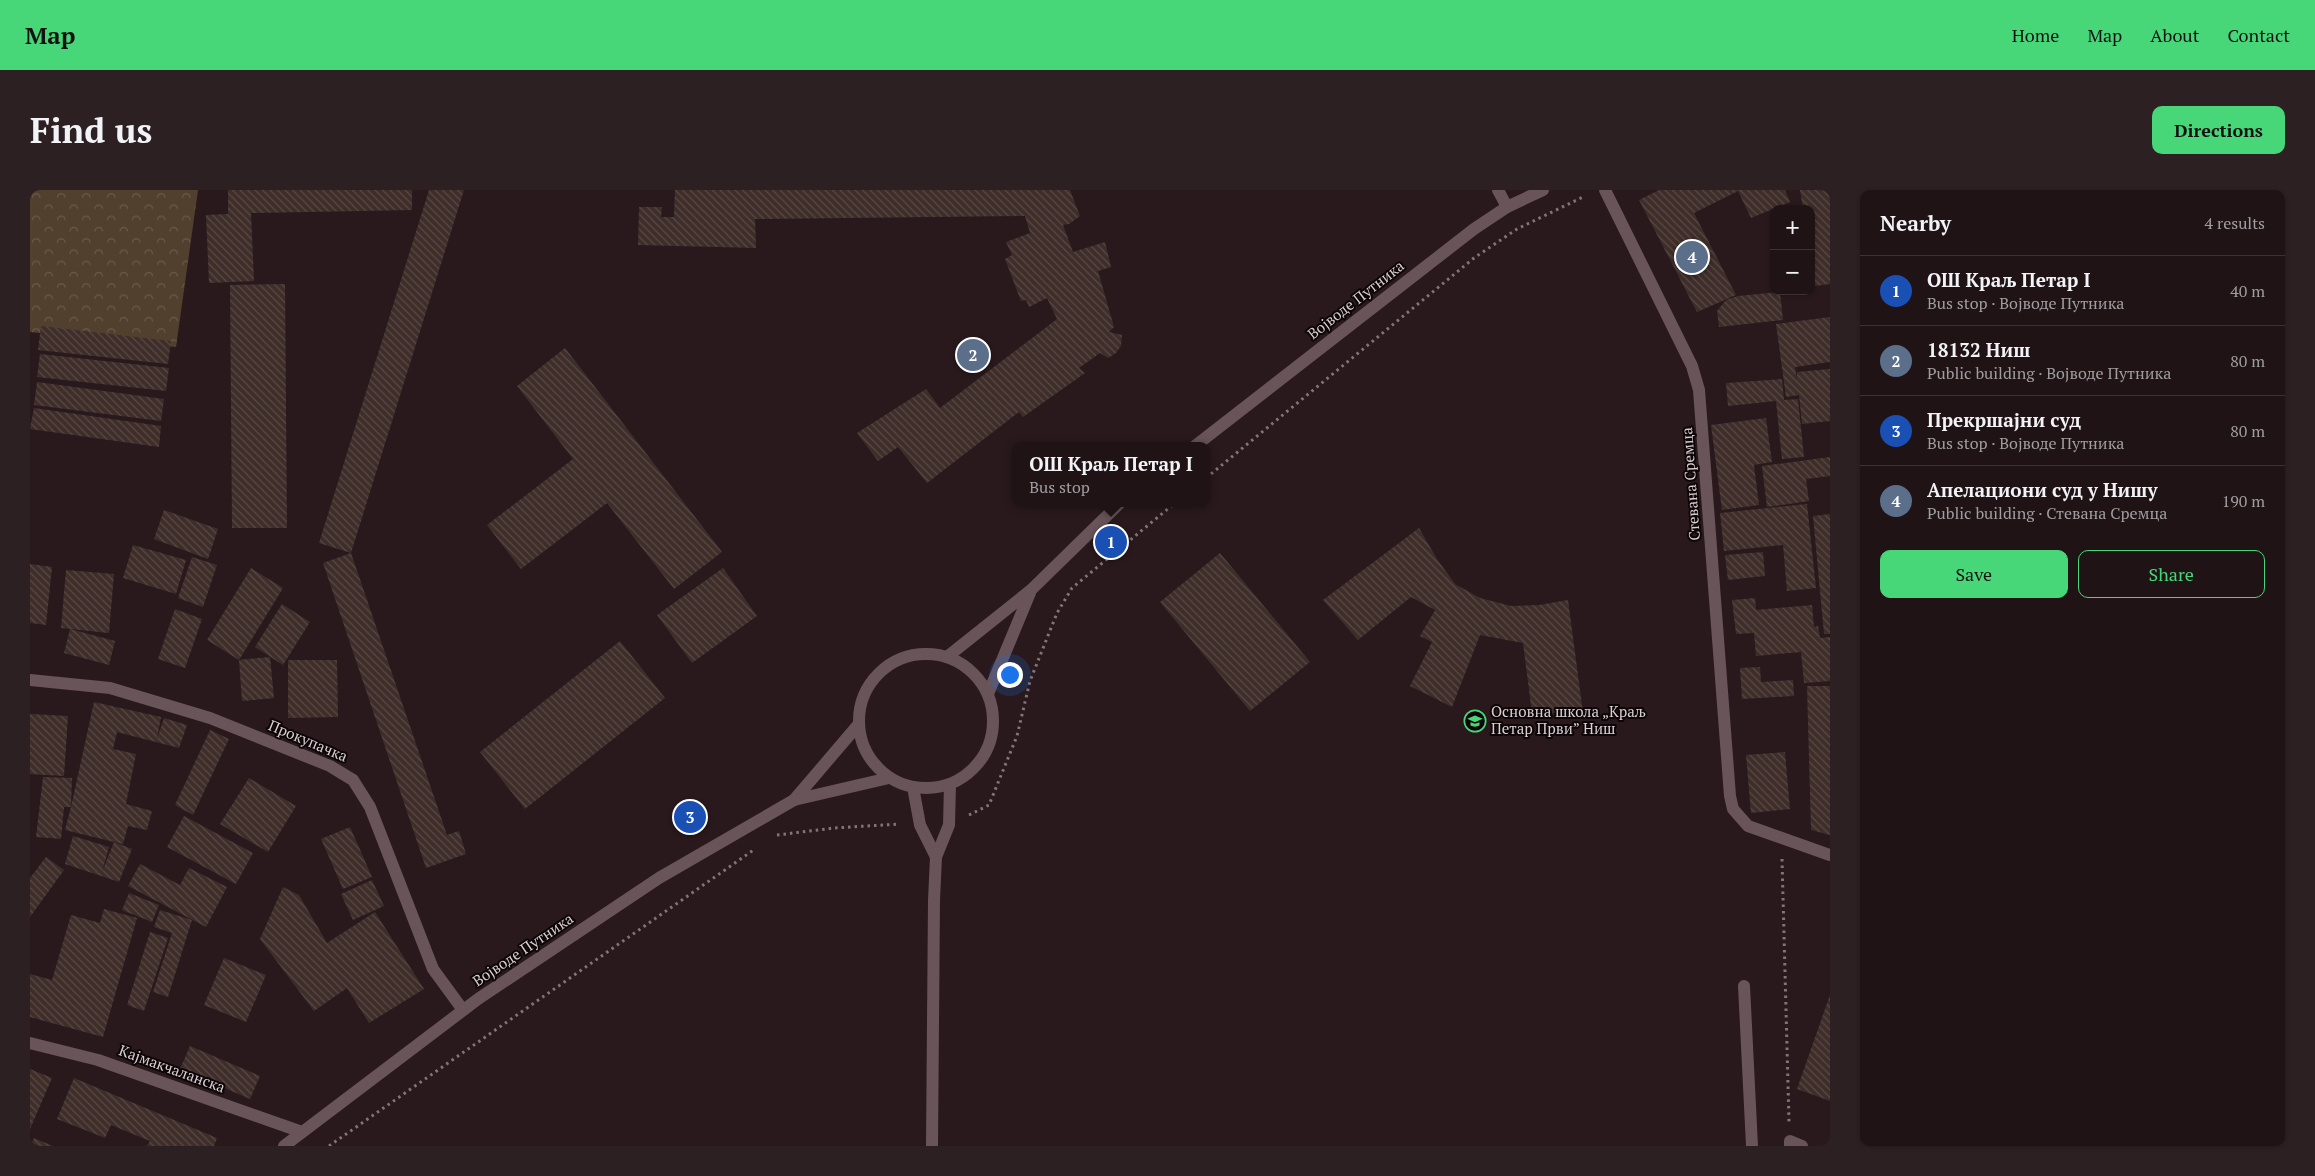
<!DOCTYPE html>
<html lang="en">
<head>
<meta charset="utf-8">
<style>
  :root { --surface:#1f1316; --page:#2c2023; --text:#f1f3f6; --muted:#a19ea1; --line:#3c3235; --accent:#47d779 }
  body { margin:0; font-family:"PT Serif",serif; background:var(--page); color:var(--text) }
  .controls { position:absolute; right:15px; top:15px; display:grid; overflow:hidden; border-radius:10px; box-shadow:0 1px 4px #0004 }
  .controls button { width:45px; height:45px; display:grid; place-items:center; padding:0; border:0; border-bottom:1px solid var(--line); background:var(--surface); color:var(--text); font:25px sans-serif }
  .you { position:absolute; left:979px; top:484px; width:18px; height:18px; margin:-12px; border:4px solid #fff; border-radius:50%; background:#1a73e8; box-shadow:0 0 0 8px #1a73e833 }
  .badge { display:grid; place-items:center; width:32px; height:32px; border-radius:50%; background:var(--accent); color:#fff; font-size:16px; font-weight:700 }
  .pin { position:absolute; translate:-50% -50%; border:2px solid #fff; box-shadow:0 1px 5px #0006 }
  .popup { position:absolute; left:982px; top:252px; width:198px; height:65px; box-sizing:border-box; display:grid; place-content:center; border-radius:10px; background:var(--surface); filter:drop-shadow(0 1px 4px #0005); font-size:16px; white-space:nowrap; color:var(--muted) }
  .popup b { font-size:19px; color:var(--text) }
  .popup::after { content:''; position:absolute; left:50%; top:100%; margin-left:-10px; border:10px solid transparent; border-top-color:var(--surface) }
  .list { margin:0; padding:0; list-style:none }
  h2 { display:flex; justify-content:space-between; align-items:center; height:65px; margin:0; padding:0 20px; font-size:21px }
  h2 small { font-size:16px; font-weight:400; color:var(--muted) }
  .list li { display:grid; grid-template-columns:32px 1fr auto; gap:15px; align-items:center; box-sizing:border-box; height:70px; padding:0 20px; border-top:1px solid var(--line) }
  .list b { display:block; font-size:19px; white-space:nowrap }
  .list p { margin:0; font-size:16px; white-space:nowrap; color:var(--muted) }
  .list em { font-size:16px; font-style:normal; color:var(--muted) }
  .actions { display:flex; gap:10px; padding:15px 20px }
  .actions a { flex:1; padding:11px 0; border:1px solid var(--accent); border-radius:10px; text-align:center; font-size:18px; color:var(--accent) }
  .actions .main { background:var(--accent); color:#111 }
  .map { position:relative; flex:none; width:1800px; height:956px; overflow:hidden; border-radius:10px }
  header { display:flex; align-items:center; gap:30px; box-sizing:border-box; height:70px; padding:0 25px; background:var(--accent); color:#111 }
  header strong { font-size:24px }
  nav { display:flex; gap:28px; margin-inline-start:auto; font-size:18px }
  .intro { display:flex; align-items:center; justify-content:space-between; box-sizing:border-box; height:120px; padding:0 30px }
  h1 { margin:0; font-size:35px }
  .button { padding:12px 22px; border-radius:10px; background:var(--accent); color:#111; font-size:18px; font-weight:700 }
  main { display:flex; gap:30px; padding:0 30px }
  aside { flex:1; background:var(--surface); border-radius:10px; box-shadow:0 1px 4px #0004 }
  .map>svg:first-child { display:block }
  .park { fill:url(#park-crowns) }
  .building { fill:url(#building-back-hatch) }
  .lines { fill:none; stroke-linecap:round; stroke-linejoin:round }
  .path { stroke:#827478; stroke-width:3; stroke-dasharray:2.5 4; stroke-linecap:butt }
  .service { stroke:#685459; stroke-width:12 }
  .minor { stroke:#685459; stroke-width:12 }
  .tertiary { stroke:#685459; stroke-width:12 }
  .labels { text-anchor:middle; stroke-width:4; stroke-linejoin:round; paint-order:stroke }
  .street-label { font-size:15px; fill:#daced1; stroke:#0d0608 }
  .poi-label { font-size:15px; fill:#daced1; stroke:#0d0608; text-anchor:start }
</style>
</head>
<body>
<header>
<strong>Map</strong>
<nav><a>Home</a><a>Map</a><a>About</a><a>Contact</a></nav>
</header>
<div class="intro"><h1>Find us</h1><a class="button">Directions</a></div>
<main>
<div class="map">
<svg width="1800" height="956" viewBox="0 0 1800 956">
  <defs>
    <pattern id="park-crowns" width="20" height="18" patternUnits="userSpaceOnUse" patternTransform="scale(1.25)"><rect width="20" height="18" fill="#52402f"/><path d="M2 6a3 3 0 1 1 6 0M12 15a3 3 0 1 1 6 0" fill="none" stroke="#6a5a4c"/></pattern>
    <pattern id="building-back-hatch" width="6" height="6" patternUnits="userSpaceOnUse" patternTransform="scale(1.25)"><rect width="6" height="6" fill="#3e2d29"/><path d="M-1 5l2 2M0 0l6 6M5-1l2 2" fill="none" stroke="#594a47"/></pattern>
  </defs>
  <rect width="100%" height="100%" fill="#29191d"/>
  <!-- park -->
  <path class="park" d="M0,0H168L146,157L0,142Z"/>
  <!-- building -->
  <g class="building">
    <path d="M198,0H382V20L221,23L224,91L179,93L176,25L198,24Z"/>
    <path d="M399,0H434L321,363L417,645L429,641L436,664L396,678L293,373L321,363L289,353Z"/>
    <path d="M645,0H1040L1050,26L1039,34L1033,35L1043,62L1075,52L1081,77L1068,81L1084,137L1079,142L1092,145L1091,156L1086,163L1078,168L1070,163L1049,178L1055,183L993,227L989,222L897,293L868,257L848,271L827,243L896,199L910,218L1027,129L1017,108L999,117L996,110L991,111L975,69L982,65L976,52L1000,43L995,26L725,29L726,58L608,55L609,17H632L631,27H644Z"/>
    <path d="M1629,0H1755L1760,12L1721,28L1708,1L1664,23L1706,105L1667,122L1609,10Z"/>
    <path d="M1770,0H1800V94L1785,96L1781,71V19H1773Z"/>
    <path d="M255,94L257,338H202L200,95Z"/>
    <path d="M1750,102L1753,130L1689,137L1687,121L1696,110L1708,106Z"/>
    <path d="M1800,127V172L1765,177L1767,190V182L1800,179V231L1772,234L1769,205L1756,207L1746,134Z"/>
    <path d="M11,136L141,151L138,174L8,160Z"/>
    <path d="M535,158L692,362L644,399L577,313L491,379L457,335L543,269L487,196Z"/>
    <path d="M10,164L139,178L136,201L7,187Z"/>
    <path d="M1752,189L1754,210L1768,209L1774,267L1752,269L1746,211L1698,216L1696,193Z"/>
    <path d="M7,192L134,209L131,231L4,215Z"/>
    <path d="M4,218L131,236L129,257L0,239Z"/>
    <path d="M1736,228L1742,272L1724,275L1729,315L1692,320L1681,235Z"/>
    <path d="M1800,267V286L1776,289L1779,311L1737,317L1732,276Z"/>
    <path d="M1777,314L1786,398L1757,401L1753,355L1694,361L1690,323Z"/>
    <path d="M134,320L188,339L178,369L124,349Z"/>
    <path d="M1800,324V444H1794L1783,326Z"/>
    <path d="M1389,338L1407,369L1425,394L1450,408L1481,416L1509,415L1538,410L1553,523H1502L1493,453L1450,445L1422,517L1380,496L1402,452L1390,446L1405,420L1381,407L1328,450L1293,410Z"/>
    <path d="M103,355L156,370L146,404L93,388Z"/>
    <path d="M1733,362L1735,386L1698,390L1695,365Z"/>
    <path d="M1190,363L1280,472L1220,521L1130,412Z"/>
    <path d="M162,367L187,375L173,417L148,408Z"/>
    <path d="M0,374L22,377L16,435L0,433Z"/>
    <path d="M221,378L253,398L209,470L177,450Z"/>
    <path d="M693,378L727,426L662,473L627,425Z"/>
    <path d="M36,380L84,384L79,443L31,438Z"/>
    <path d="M1725,408L1726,420L1782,415L1784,437L1788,436L1790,448L1800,447V491L1774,493L1771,462L1726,466L1724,443L1706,444L1702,410Z"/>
    <path d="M252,414L280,432L253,475L225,457Z"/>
    <path d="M145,419L172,429L155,478L128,469Z"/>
    <path d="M40,439L85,451L79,475L34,463Z"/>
    <path d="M590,451L635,508L495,619L450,562Z"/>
    <path d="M240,467L244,508L212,511L209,470Z"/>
    <path d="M258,470H307L308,527L258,528Z"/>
    <path d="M1730,477L1731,492L1763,490L1764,506L1712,509L1710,478Z"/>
    <path d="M1777,496H1800V645L1781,640Z"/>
    <path d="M64,512L131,527L127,549L134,528L157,535L149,558L87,542L83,559L106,564L96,614L122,621L117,640L98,636L93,654L84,652L102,659L89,692L35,674L43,646L79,657L72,682L84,652L35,640L41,617H34L31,649L6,647L13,587L42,588L41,617Z"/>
    <path d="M0,524L38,526L34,586L0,584Z"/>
    <path d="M180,540L199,549L163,625L145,615Z"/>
    <path d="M1755,562L1760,619L1721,623L1716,565Z"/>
    <path d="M219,588L266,616L238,662L190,634Z"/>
    <path d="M154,626L223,663L206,694L137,657Z"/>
    <path d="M320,637L342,687L313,699L291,649Z"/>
    <path d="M16,667L34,680L0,727V688Z"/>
    <path d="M110,674L150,695L159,678L197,697L176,737L98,696Z"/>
    <path d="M342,690L354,716L323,730L311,704Z"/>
    <path d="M253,697L269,705L297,753L345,722L394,799L339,833L317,798L284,821L230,749Z"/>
    <path d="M99,703L129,715L122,732L92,720Z"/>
    <path d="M74,719L107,728L73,847L0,827V784L22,790L41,725L70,733Z"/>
    <path d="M130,720L162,730L138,807L123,802L142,743L124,737Z"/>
    <path d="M120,742L138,748L114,821L97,815Z"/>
    <path d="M194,768L236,785L216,832L174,815Z"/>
    <path d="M1800,805V911L1767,899Z"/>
    <path d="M160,856L230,886L220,909L150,879Z"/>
    <path d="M0,879L22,888L0,939Z"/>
    <path d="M44,888L187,948L184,956H117L120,951L81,935L75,948L27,929Z"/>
    <path d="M4,948L23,956H0Z"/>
  </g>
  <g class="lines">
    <!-- path -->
    <g class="path">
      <path d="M1176,288L1444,68L1487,39L1555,6"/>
      <path d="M939,625L959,615L987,546L1000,491L1027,423L1042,398L1145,313"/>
      <path d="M747,645L804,638L870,634"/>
      <path d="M1752,669L1759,932"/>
      <path d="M299,956L725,659"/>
    </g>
    <!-- service -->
    <g class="service">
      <path d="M883,597L890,635L906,667"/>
      <path d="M1714,796L1722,956"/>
      <path d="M902,956L904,710L906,667L919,635L920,594"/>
    </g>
    <!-- minor -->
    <g class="minor">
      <path d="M1575,0L1662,176L1669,200L1700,606L1703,619L1718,636L1800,665"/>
      <path d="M0,490L80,498L180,528L300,576L323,590L340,617L403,779L433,820"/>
      <path d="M0,853L68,870L272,942"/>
      <path d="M1760,956V951L1772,956"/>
    </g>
    <!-- tertiary -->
    <g class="tertiary">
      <path d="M1468,0L1477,17"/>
      <path d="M1165,256L1444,39L1477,17L1513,0"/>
      <circle cx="896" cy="531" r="67"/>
      <path d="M917,467L1001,400L1090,313"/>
      <path d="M958,504L1000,403"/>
      <path d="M764,610L828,535"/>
      <path d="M254,956L448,809L629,688L764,610L859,588"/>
    </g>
  </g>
  <!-- icons -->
  <defs>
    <g id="school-ring" transform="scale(1.125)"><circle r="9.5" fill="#0d0608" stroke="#47d779" stroke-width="1.5"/><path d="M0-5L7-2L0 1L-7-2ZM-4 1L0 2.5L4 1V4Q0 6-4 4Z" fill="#47d779"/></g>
  </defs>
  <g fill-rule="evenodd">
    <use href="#school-ring" x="1445" y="531"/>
  </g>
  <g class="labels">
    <!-- street labels -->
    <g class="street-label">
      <text transform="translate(1326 110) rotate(-38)" y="5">Војводе Путника</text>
      <text transform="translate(1661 294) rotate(-94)" y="5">Стевана Сремца</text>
      <text transform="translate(278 551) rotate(23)" y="5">Прокупачка</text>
      <text transform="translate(493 760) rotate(-34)" y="5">Војводе Путника</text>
      <text transform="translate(142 879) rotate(20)" y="5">Кајмакчаланска</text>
    </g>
    <!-- poi labels -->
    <g class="poi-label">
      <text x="1461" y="527">Основна школа „Краљ<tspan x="1461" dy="17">Петар Први” Ниш</tspan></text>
    </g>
  </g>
</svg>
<div class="controls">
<button>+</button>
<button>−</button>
</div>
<div class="you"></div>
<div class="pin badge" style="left:1081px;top:352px;background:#1a4fb4">1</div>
<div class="popup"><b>ОШ Краљ Петар I</b>Bus stop</div>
<div class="pin badge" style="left:943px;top:165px;background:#5c6f8a">2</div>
<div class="pin badge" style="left:660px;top:627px;background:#1a4fb4">3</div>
<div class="pin badge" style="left:1662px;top:67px;background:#5c6f8a">4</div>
</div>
<aside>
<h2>Nearby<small>4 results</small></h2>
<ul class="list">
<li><span class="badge" style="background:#1a4fb4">1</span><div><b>ОШ Краљ Петар I</b><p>Bus stop · Војводе Путника</p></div><em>40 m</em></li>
<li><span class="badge" style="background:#5c6f8a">2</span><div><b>18132 Ниш</b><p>Public building · Војводе Путника</p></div><em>80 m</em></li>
<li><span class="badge" style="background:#1a4fb4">3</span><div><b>Прекршајни суд</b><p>Bus stop · Војводе Путника</p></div><em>80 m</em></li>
<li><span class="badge" style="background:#5c6f8a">4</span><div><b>Апелациони суд у Нишу</b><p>Public building · Стевана Сремца</p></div><em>190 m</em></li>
</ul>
<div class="actions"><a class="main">Save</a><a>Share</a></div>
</aside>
</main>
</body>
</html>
